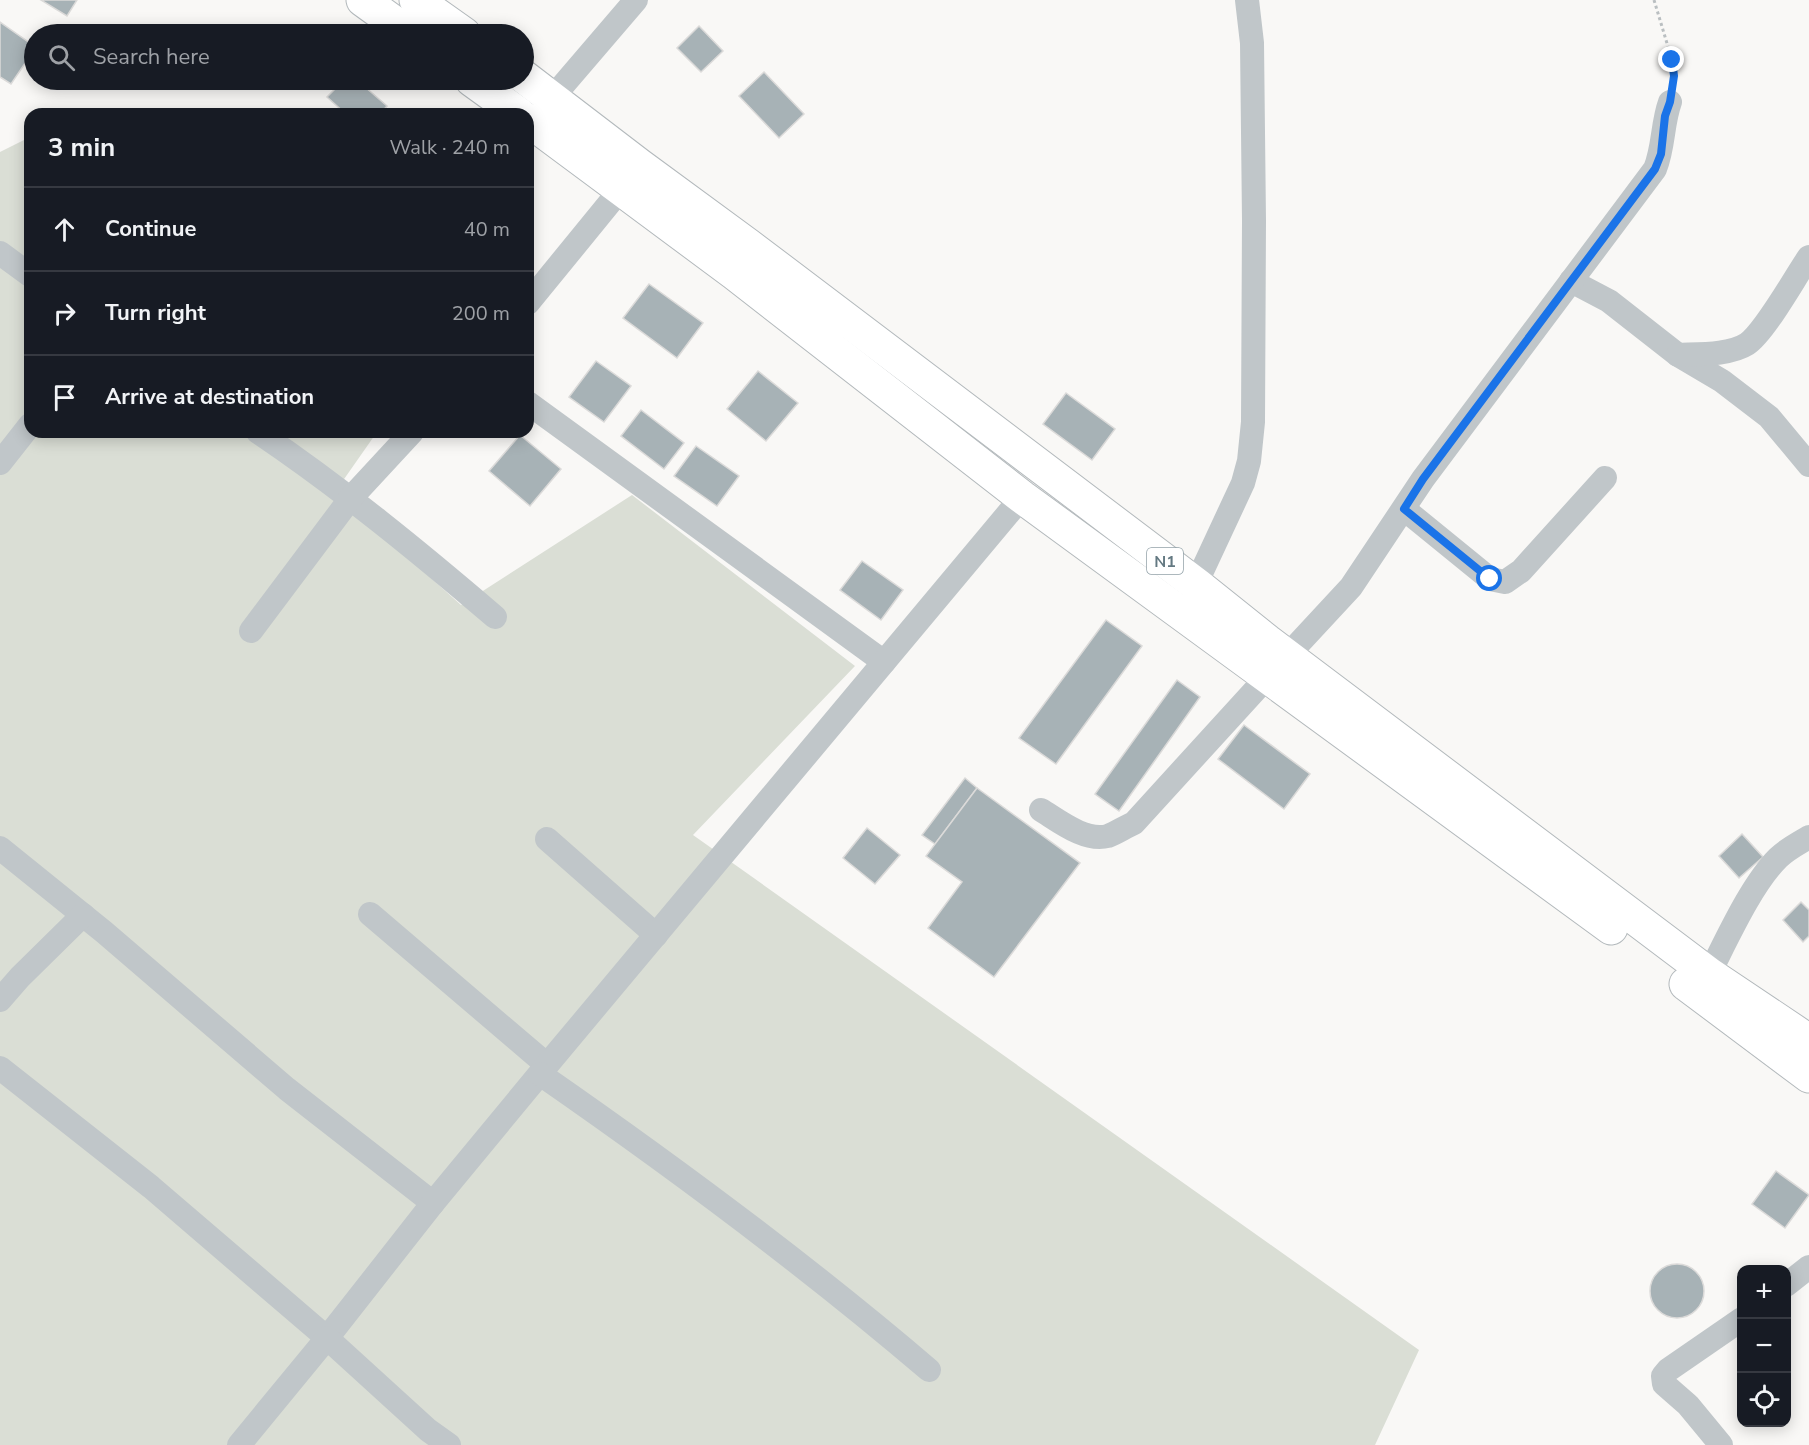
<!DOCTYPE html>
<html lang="en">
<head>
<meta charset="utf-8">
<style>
  :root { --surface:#171b24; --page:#242831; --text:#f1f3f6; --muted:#9ea1a6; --line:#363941 }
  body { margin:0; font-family:"Nunito Sans",sans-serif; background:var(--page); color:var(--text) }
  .controls { position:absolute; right:18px; bottom:18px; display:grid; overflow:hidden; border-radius:12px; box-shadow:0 3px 15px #0003 }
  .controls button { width:54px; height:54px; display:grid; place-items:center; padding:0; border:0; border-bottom:2px solid var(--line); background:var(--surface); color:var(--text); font:30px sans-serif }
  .stop { position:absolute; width:18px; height:18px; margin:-14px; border:4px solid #1a73e8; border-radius:50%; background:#fff }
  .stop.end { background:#1a73e8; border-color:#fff; box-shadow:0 2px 6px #0008 }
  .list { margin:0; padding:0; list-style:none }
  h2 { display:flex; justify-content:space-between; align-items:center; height:78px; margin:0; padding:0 24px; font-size:26px }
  h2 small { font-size:20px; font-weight:400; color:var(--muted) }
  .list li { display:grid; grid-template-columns:39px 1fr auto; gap:18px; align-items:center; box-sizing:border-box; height:84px; padding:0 24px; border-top:2px solid var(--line) }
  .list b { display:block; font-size:22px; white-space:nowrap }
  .list em { font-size:20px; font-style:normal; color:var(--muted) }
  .icon { flex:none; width:33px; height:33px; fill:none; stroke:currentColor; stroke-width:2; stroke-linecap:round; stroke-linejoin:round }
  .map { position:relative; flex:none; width:1809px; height:1445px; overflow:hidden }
  .search { position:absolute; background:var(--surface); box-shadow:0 3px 15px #0003; left:24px; top:24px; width:510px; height:66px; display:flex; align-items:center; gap:15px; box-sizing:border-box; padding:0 21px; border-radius:33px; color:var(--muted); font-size:22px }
  .panel { position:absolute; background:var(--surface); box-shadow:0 3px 15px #0003; left:24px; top:108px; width:510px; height:330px; border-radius:18px }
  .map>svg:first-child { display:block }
  .green { fill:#daded5 }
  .building { fill:#a7b2b6; stroke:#dbdad9; stroke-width:1.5 }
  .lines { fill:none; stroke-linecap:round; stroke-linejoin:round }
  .highway-casing { stroke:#b3b9bc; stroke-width:35 }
  .path { stroke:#babfc1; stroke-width:3; stroke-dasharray:3 3; stroke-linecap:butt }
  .minor { stroke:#c0c6c9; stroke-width:24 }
  .highway { stroke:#fff; stroke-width:33 }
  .route { stroke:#1a73e8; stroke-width:8 }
  .labels { text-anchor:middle; stroke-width:6; stroke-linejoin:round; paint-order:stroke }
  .shield { fill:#fff; stroke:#92a1a8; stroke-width:1.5 }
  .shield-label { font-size:16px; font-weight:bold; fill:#647982 }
</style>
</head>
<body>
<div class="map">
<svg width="1809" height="1445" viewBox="0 0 1809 1445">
  <rect width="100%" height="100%" fill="#f9f8f6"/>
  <!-- green -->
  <path class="green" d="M30,137V432H377L335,492L461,605L632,495L855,666L693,835L1419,1350L1375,1445H0V152Z"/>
  <!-- building -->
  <g class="building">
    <path d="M41,0H77L67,16Z"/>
    <path d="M0,22L34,46V50L11,84L0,77Z"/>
    <path d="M699,26L723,51L701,72L677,48Z"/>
    <path d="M764,72L804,114L779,138L739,96Z"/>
    <path d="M344,80H357L387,106L380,114H346L327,97Z"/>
    <path d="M649,284L703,323L677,358L623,318Z"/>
    <path d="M596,361L631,386L604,422L569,397Z"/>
    <path d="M758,371L798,403L766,441L727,409Z"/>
    <path d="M1066,393L1115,429L1092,460L1043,424Z"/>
    <path d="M641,410L684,443L664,469L621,436Z"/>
    <path d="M520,435L561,469L530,506L489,471Z"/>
    <path d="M696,446L739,476L717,506L674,476Z"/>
    <path d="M862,561L903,590L881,620L840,590Z"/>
    <path d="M1106,620L1142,646L1056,764L1019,738Z"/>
    <path d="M1177,680L1200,697L1119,811L1095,794Z"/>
    <path d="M1244,725L1310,774L1284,809L1218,759Z"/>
    <path d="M965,778L977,788L935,844L922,835Z"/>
    <path d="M977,788L1080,863L994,977L928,928L962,882L926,856Z"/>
    <path d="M867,828L900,855L875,884L843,858Z"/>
    <path d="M1742,834L1763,857L1739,878L1719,856Z"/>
    <path d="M1801,902L1809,910V936L1803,942L1783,920Z"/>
    <path d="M1776,1171L1809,1195L1785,1228L1752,1204Z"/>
    <circle cx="1677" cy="1291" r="27"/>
  </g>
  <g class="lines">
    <!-- highway casing -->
    <g class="highway-casing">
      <g id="highway">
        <path d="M363,0L410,34"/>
        <path d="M416,0L464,34"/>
        <path d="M524,77L639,165L748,245L1197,585L1267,641L1709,974L1809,1041"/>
        <path d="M472,80L519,114"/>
        <path d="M528,120L734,273L1022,497L1611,928"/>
        <path d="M1686,984L1809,1076"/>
      </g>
    </g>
    <!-- path -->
    <path class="path" d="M1654,0L1672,60L1673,83"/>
    <!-- minor -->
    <g class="minor">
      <path d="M552,98L636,0"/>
      <path d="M0,253L30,275"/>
      <path d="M1571,281L1609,301L1678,355L1722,381L1769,417L1809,465"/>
      <path d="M528,303L621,189"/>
      <path d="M1678,355C1698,354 1730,355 1747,344C1765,332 1795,277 1809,257"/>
      <path d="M528,403L884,662"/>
      <path d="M258,432C341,488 419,552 495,617"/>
      <path d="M0,463L30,425"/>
      <path d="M1404,509L1490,579L1505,582L1521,571L1605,478"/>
      <path d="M1189,599L1243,483L1249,461L1253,422L1254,221L1252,43L1247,0"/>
      <path d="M251,631L350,499L412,432"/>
      <path d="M1287,656L1351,587L1423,479L1655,169C1664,147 1662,124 1670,102"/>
      <path d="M1041,810C1059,821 1085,842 1108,836C1116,833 1125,827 1134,823L1268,676"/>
      <path d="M547,839L656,935"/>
      <path d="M0,848L104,932L287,1089L433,1203"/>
      <path d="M370,914L547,1065"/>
      <path d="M1709,974C1727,939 1751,885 1778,858C1787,849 1799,843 1809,837"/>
      <path d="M0,1000L20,977L83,915"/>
      <path d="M0,1068L151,1187L327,1338L433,1203L547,1065L1022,497"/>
      <path d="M540,1074C674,1167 805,1264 929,1370"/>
      <path d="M1786,1285L1809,1267"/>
      <path d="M239,1445L327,1338L428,1430L449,1445"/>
      <path d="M1721,1445L1688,1405L1664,1384L1663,1376L1668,1370L1742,1319"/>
    </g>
    <!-- highway -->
    <use href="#highway" class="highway"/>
  </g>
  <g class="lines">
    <!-- route -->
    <path class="route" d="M1490,579L1404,509L1423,479L1655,169L1661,154L1665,116L1670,102L1674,76L1672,60"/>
  </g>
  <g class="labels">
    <!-- shield labels -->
    <rect class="shield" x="1147" y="548" width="36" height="26" rx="4.5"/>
    <g class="shield-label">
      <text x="1165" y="567">N1</text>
    </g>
  </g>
</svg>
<div class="controls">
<button>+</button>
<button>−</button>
<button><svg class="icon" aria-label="locate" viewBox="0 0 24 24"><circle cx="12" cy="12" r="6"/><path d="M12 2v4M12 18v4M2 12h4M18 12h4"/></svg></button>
</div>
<div class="stop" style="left:1490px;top:579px"></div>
<div class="stop end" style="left:1672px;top:60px"></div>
<div class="search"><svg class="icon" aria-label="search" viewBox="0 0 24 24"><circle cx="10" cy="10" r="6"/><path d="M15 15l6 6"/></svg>Search here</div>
<section class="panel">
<h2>3 min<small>Walk · 240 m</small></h2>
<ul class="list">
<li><svg class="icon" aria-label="ahead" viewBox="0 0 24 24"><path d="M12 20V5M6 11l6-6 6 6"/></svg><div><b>Continue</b></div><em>40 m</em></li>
<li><svg class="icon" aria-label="right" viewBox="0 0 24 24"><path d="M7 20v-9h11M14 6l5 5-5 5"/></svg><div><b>Turn right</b></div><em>200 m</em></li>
<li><svg class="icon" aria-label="arrive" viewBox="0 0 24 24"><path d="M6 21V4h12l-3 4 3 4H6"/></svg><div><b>Arrive at destination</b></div></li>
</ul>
</section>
</div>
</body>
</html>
